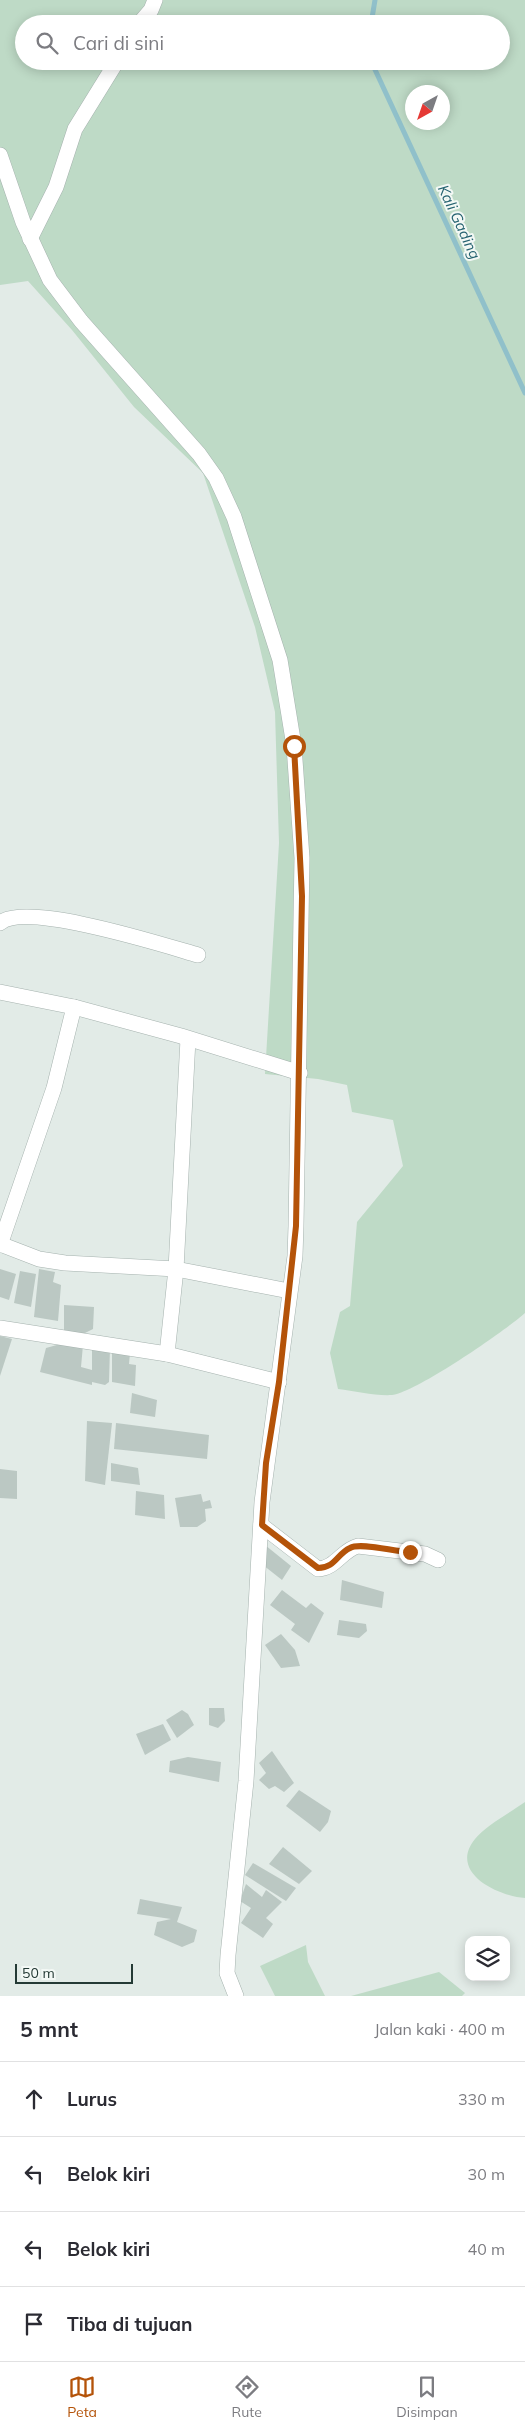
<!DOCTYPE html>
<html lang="id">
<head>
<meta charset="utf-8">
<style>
  :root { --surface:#fff; --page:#f7f7f7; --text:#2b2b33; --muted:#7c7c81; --line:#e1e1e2; --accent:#b45309 }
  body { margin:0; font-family:Mulish,sans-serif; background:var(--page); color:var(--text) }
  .controls { position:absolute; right:15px; bottom:15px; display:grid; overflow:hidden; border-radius:10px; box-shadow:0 2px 12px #0003 }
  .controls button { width:45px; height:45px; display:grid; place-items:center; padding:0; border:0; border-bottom:1px solid var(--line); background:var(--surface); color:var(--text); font:25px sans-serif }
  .compass { position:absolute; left:405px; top:85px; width:45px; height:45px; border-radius:50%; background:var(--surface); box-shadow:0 2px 12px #0003; rotate:220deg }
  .scale { position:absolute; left:15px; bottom:12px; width:118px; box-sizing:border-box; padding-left:5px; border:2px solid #243a35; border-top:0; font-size:14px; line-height:18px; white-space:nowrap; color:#243a35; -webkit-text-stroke:4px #f3f8f5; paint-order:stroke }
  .stop { position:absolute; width:15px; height:15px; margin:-11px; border:4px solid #b45309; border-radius:50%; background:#fff }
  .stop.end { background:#b45309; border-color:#fff; box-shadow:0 1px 5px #0008 }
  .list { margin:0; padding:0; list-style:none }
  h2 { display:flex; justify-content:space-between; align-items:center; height:65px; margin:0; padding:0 20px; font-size:21px }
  h2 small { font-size:16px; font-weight:400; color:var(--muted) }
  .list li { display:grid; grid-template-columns:32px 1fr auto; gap:15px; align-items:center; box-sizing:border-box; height:75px; padding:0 20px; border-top:1px solid var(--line) }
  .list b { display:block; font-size:19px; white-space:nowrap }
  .list em { font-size:16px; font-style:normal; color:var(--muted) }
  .icon { flex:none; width:28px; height:28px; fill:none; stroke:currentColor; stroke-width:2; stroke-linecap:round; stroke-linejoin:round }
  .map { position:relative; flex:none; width:525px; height:1996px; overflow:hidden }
  .search { position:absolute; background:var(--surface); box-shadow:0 2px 12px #0003; left:15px; right:15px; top:15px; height:55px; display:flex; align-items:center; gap:12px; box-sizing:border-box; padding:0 18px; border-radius:28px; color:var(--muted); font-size:19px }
  .sheet { height:365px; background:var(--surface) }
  nav { display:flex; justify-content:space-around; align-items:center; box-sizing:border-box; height:70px; border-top:1px solid var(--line); background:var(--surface); font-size:14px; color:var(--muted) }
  nav a { display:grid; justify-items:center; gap:2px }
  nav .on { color:var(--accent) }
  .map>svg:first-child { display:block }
  .green { fill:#bedac6; fill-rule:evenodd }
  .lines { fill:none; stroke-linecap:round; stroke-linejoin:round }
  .stream { stroke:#90c0ca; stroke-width:5 }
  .building { fill:#bbc8c3 }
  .minor-casing { stroke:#a5b2ae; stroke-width:16 }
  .minor { stroke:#fff; stroke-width:15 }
  .route { stroke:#b45309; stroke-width:6 }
  .labels { text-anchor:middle; stroke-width:4; stroke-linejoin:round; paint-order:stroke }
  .water-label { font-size:15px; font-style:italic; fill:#256270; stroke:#f3f8f5 }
</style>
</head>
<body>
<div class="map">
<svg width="525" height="1996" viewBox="0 0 525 1996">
  <rect width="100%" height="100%" fill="#e2ebe7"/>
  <!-- green -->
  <g class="green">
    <path d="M0,0H525V1313C505,1331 415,1393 392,1395C375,1396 355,1391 338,1389L330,1353L340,1312L350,1306L357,1222L403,1166L393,1120L352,1112L347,1085L318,1079L265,1074L279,843L275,712L255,627L203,473L134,407L72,330L28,281L0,285ZM24,24H501V61H24ZM412,92H442V122H412Z"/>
    <path d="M525,1802V1898C497,1896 448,1872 475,1839C485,1826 511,1812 525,1802Z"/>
    <path d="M306,1945L308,1962L325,1996H275L260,1966Z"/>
    <path d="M439,1972L465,1993L462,1996H351Z"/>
  </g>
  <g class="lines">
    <!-- stream -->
    <g class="stream">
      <path d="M371,24L375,0"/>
      <path d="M371,61L525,393"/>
    </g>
  </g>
  <!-- building -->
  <g class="building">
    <path d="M0,1269L16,1274L9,1300L0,1297Z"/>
    <path d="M39,1269L55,1272L53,1282L61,1285L58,1321L34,1317Z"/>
    <path d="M20,1271L36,1274L31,1307L14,1303Z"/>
    <path d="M64,1305L94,1307L93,1329L83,1334L64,1330Z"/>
    <path d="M0,1336L12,1339L0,1376Z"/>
    <path d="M64,1343L83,1345L81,1367L92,1370V1345L110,1348L109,1382L105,1385L92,1382V1385L40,1372L46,1348Z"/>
    <path d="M112,1349L130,1353L129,1364L136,1365L135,1386L112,1382Z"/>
    <path d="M132,1393L157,1400L155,1417L130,1413Z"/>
    <path d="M87,1421L112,1423L105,1485L85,1481Z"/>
    <path d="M116,1423L209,1435L207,1459L114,1449Z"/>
    <path d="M111,1463L138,1468L140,1485L111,1481Z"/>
    <path d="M0,1469L17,1471V1499L0,1498Z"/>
    <path d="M136,1491L164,1495L165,1519L135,1515Z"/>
    <path d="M201,1494L203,1502L210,1500L212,1508L205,1509L206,1521L197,1527H180L175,1498Z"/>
    <path d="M265,1545L291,1566L282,1580L263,1565Z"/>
    <path d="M342,1580L384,1592L382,1608L340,1600Z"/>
    <path d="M282,1590L306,1608L311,1603L324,1613L309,1643L291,1630L295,1624L270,1605Z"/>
    <path d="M339,1620L366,1624L367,1631L359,1638L337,1635Z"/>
    <path d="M281,1634L295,1650L300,1666L281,1668L265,1645Z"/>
    <path d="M209,1708H224L225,1721L218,1728L209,1725Z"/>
    <path d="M182,1710L188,1714L194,1725L177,1738L166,1720Z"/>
    <path d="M163,1724L171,1740L145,1755L136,1734Z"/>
    <path d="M272,1751L294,1783L284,1792L275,1786L269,1789L259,1780L266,1773L259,1763Z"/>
    <path d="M188,1757L221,1762L219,1782L169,1772L170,1761Z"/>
    <path d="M299,1790L331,1811L328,1822L320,1832L286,1806Z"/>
    <path d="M283,1847L312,1871L299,1884L269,1864Z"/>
    <path d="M253,1863L296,1888L286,1901L245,1875Z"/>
    <path d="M246,1884L262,1897L266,1890L282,1902L266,1918L273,1924L263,1938L241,1923L251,1908L240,1901Z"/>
    <path d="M140,1899L182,1907L177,1922L197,1930L194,1942L182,1947L154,1935L157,1922L171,1919L137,1914Z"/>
  </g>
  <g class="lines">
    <!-- minor casing -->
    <g class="minor-casing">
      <g id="minor">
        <path d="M139,24L151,10L155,0"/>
        <path d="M0,155L23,222L50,280L81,321L199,454L216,478L234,517L280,660L294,746L302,858L296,1226L295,1256L262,1502L246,1781L228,1955L227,1973L236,1996"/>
        <path d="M30,239L56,187L75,129L117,61"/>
        <path d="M0,923C26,901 163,945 198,955"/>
        <path d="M0,992L74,1007"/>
        <path d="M0,1244L39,1259L65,1263L176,1269L289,1291"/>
        <path d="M0,1245L54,1088L74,1007L181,1036L300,1073"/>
        <path d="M0,1328L167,1354L279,1382"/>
        <path d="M167,1354L176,1269L188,1039"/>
        <path d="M261,1525L318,1569C336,1568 342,1550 358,1546L425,1554L438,1560"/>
      </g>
    </g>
    <!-- minor -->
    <use href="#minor" class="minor"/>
  </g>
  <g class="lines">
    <!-- route -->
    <path class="route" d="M294,746L302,896L296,1226L279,1382L266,1463L262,1525L318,1568C335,1568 337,1554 350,1548C361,1542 395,1552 410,1552"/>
  </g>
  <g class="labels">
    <!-- water labels -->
    <g class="water-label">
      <text transform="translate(459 222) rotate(65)" y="5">Kali Gading</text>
    </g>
  </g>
</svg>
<div class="controls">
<button><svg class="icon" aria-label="layers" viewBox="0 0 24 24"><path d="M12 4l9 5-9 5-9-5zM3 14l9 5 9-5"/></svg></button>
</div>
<svg class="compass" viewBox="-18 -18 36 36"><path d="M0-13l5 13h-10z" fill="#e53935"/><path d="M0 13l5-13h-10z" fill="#7c7c81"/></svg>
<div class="scale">50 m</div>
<div class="stop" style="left:294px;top:746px"></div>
<div class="stop end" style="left:410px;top:1552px"></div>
<div class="search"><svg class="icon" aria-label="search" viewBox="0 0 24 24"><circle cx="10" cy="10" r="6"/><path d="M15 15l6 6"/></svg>Cari di sini</div>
</div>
<section class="sheet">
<h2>5 mnt<small>Jalan kaki · 400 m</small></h2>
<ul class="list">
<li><svg class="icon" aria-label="ahead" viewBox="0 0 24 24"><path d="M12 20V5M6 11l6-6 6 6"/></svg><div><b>Lurus</b></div><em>330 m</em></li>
<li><svg class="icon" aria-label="left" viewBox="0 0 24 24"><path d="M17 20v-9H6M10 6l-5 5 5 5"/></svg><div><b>Belok kiri</b></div><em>30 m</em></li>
<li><svg class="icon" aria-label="left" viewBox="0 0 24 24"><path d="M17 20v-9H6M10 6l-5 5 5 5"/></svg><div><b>Belok kiri</b></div><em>40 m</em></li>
<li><svg class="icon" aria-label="arrive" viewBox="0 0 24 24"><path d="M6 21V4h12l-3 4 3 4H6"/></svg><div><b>Tiba di tujuan</b></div></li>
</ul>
</section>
<nav>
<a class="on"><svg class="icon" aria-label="map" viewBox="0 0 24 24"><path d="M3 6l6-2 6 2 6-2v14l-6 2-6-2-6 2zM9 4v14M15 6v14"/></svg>Peta</a>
<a><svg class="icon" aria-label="directions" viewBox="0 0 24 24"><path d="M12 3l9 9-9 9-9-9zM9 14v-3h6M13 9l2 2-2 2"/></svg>Rute</a>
<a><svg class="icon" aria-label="saved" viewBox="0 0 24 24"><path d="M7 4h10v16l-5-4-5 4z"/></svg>Disimpan</a>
</nav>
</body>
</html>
